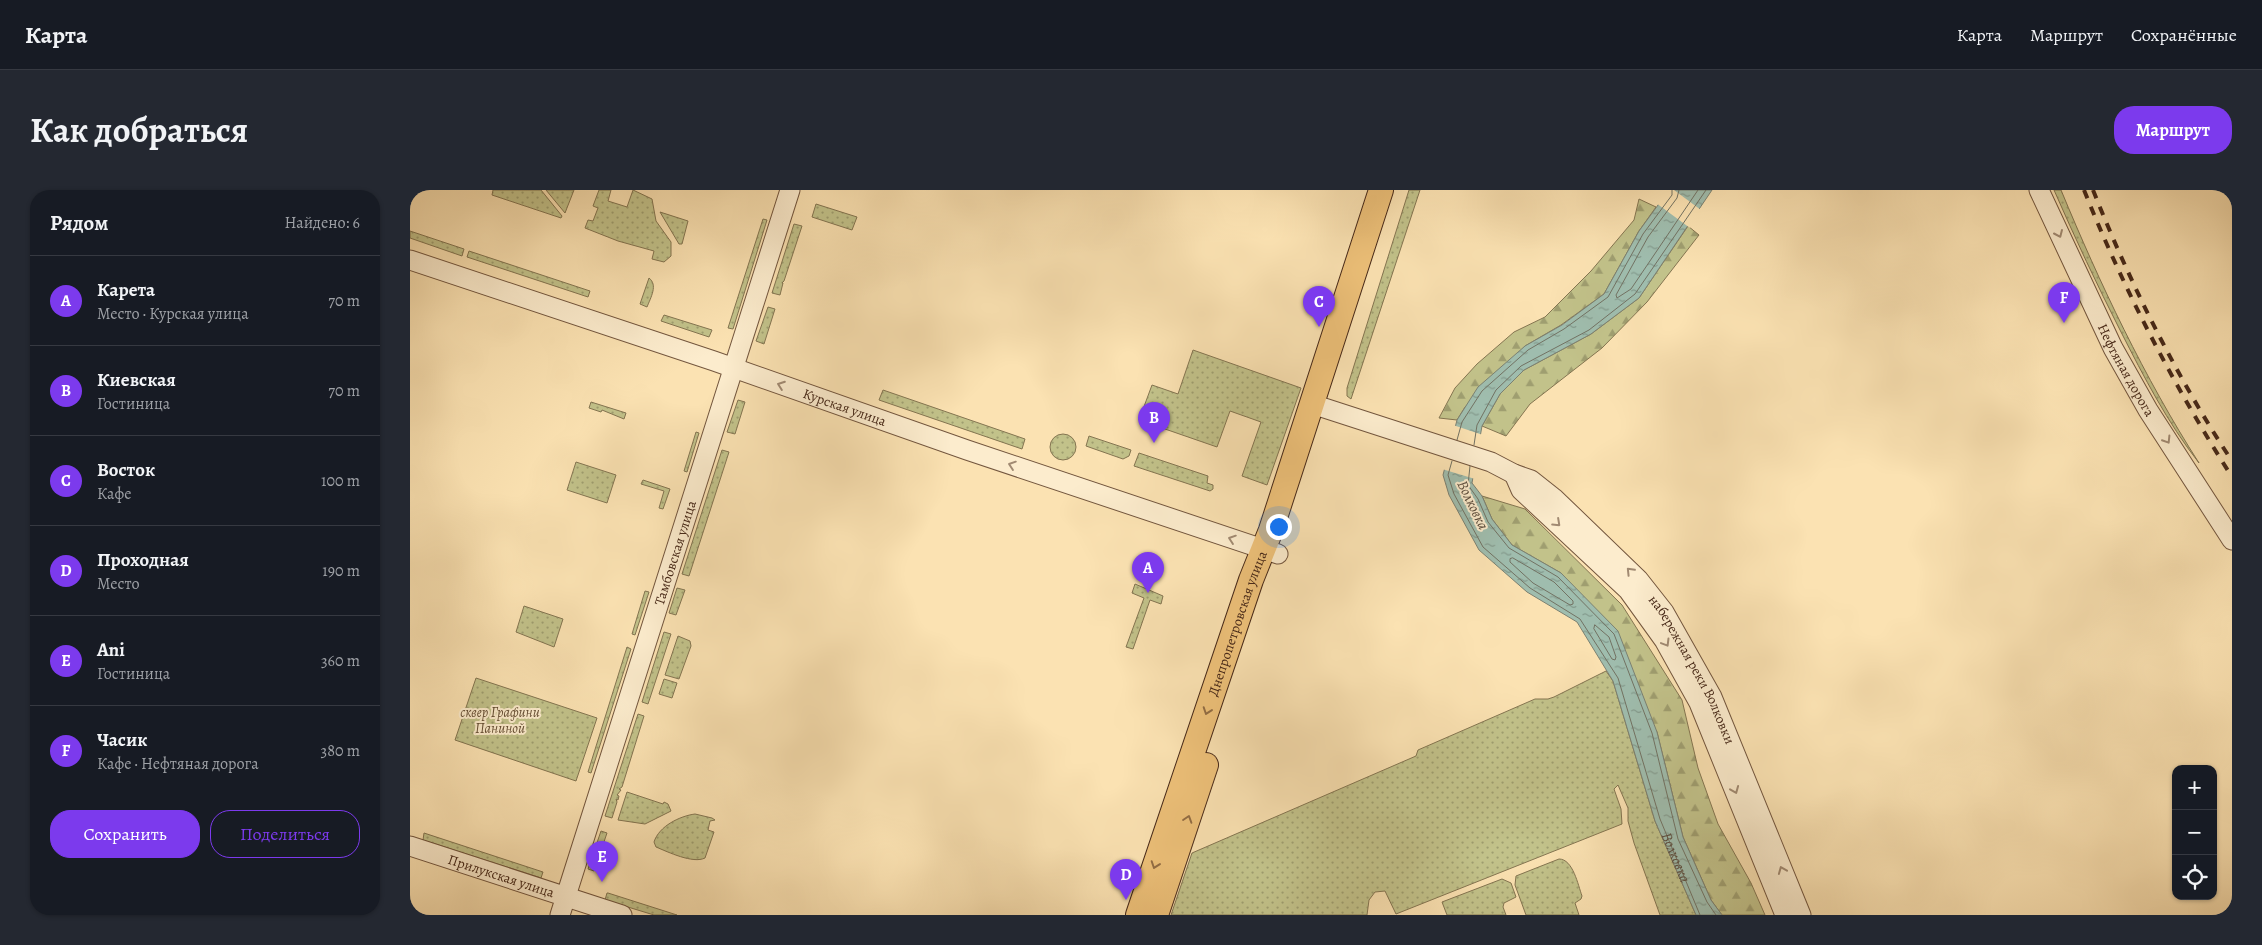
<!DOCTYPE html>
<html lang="ru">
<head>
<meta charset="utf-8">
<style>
  :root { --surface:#171b24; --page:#242831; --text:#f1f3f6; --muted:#9ea1a6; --line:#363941; --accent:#7c3aed }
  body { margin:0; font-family:Alegreya,serif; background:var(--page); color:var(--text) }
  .controls { position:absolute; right:15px; bottom:15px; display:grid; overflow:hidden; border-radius:10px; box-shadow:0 1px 4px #0004 }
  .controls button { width:45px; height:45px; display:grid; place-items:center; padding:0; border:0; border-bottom:1px solid var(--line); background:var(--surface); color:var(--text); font:25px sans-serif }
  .you { position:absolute; left:868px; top:336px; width:18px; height:18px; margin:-12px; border:4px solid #fff; border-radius:50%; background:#1a73e8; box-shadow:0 0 0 8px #1a73e833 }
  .badge { display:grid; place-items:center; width:32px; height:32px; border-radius:50%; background:var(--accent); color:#fff; font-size:16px; font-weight:700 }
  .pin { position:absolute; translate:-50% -41px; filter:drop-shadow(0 1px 2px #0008) }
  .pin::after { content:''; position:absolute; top:26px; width:18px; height:15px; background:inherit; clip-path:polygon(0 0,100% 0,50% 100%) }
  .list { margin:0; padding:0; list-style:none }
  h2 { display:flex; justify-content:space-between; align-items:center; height:65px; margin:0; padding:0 20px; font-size:21px }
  h2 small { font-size:16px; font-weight:400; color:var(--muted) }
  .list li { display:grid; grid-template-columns:32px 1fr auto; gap:15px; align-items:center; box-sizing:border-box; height:90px; padding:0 20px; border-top:1px solid var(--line) }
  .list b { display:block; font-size:19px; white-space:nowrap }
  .list p { margin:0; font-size:16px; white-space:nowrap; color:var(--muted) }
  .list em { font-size:16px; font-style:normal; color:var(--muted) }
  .actions { display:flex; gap:10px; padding:15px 20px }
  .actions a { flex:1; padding:11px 0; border:1px solid var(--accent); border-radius:20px; text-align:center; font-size:18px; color:var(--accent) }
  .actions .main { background:var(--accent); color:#fff }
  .icon { flex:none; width:28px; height:28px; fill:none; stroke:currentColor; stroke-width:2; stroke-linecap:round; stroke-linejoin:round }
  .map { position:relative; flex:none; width:1822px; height:725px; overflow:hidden; border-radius:20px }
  header { display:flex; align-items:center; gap:30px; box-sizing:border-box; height:70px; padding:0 25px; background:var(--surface); border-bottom:1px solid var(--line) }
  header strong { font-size:24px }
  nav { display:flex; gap:28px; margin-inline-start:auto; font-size:18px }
  .intro { display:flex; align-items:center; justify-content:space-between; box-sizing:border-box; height:120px; padding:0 30px }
  h1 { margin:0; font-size:35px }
  .button { padding:12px 22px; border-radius:20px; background:var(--accent); color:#fff; font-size:18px; font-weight:700 }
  main { display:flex; gap:30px; padding:0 30px }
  aside { flex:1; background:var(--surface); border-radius:20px; box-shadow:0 1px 4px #0004 }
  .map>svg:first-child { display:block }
  .grass { fill:url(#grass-dots); stroke:#847551 }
  .forest { fill:url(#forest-firs); stroke:#847551 }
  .water { fill:url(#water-ripples); stroke:#7b8172 }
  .pier { fill:#fbe2b2 }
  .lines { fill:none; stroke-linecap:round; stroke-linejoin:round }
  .shore { stroke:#727263; stroke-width:1 }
  .minor-casing { stroke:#73563e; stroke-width:21 }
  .major-casing { stroke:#462818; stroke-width:26 }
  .minor { stroke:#fceccd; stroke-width:19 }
  .major { stroke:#eec179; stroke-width:24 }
  .rail { stroke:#462818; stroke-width:4; stroke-dasharray:9 9; stroke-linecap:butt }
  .oneway { stroke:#a18a72 }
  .oneway2 { stroke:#926d44 }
  .labels { text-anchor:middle; stroke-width:4; stroke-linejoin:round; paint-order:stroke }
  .street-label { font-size:14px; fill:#462818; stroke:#fceccd }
  .park-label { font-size:14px; font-style:italic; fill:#654e34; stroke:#fceccd }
  .water-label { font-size:15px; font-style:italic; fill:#5c4d3e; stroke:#fceccd }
</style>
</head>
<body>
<header>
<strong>Карта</strong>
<nav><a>Карта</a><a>Маршрут</a><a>Сохранённые</a></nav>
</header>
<div class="intro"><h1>Как добраться</h1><a class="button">Маршрут</a></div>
<main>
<aside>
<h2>Рядом<small>Найдено: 6</small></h2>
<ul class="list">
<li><span class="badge">A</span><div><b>Карета</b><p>Место · Курская улица</p></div><em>70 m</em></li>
<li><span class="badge">B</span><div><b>Киевская</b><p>Гостиница</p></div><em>70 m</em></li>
<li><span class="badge">C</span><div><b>Восток</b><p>Кафе</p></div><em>100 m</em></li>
<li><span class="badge">D</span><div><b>Проходная</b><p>Место</p></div><em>190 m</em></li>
<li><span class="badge">E</span><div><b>Ani</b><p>Гостиница</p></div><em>360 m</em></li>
<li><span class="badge">F</span><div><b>Часик</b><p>Кафе · Нефтяная дорога</p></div><em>380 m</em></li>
</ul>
<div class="actions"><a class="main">Сохранить</a><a>Поделиться</a></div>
</aside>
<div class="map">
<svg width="1822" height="725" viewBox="0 0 1822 725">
  <defs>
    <pattern id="grass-dots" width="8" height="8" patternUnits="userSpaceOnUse" patternTransform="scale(1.25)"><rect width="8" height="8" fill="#c2c28a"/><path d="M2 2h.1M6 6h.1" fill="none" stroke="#9f9e70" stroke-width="1.8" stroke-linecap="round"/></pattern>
    <pattern id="forest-firs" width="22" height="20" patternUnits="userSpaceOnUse" patternTransform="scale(1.25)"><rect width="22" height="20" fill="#c2c28a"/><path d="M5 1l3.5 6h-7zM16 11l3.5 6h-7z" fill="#9f9e70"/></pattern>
    <pattern id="water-ripples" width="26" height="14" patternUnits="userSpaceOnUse" patternTransform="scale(1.25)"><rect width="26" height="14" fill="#9fbdae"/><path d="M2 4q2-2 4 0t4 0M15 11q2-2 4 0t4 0" fill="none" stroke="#839a8d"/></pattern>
  </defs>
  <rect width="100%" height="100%" fill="#fbe2b2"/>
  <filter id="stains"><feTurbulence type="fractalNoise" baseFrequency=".004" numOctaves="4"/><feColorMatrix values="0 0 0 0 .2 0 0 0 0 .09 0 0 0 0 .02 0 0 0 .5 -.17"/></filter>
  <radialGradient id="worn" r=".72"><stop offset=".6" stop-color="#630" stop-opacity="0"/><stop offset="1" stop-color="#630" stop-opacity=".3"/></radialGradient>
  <!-- grass -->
  <g class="grass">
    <path d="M83,0H131L152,26L151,28L82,5Z"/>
    <path d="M136,0H164L155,23Z"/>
    <path d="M189,0H201L198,11L217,17L223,0L242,9L246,31L261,52V66L254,72L242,69L244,61L208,51L175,38L178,30L183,31L188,18L183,16Z"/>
    <path d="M999,0H1010L941,209L937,206V198Z"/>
    <path d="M1644,0H1651C1690,94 1734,187 1789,273C1757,232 1734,187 1711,142C1687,95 1665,48 1644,0Z"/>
    <path d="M406,14L447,27L442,40L402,27Z"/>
    <path d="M250,22L278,31L272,54H269Z"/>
    <path d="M353,29L357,30L323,139L318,138Z"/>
    <path d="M384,34L392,36L374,91L372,93H373L370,105L362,103Z"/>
    <path d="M0,41L54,59L52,66L0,48Z"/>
    <path d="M59,61L180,101L178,107L57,67Z"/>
    <path d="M239,88C248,95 241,107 237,117L230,114Z"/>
    <path d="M358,117L365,119L354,154L346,151Z"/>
    <path d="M254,125L302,140L299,147L251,131Z"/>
    <path d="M783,160L891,198L857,295L832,286L851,232L820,221L807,257L729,230L742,195L768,204Z"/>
    <path d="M473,200L615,249L612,259L469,210Z"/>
    <path d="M328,210L335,212L325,244L317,242Z"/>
    <path d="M181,212L216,223L214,229L192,220L191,222L179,218Z"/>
    <path d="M286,242L289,243L277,282L274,281Z"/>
    <circle cx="653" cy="257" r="13"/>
    <path d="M679,246L721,260L719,266L713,269L676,256Z"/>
    <path d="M312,260L319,262L279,386L272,384Z"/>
    <path d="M729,263L798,286L797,293L803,295V299L800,301L724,276Z"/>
    <path d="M166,272L206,285L197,313L157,300Z"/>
    <path d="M233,290L260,299L253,319L249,318L254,301L231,294Z"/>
    <path d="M725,394L753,406L751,414L740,410L723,459L716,457L734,408L722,403Z"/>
    <path d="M267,398L275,400L266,425L259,423Z"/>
    <path d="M235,401L239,402L225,445L222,444Z"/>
    <path d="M114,416L153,429L144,457L106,442Z"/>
    <path d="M254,442L261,444L238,514L232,512Z"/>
    <path d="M268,446L280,451L281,456L269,489L255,485Z"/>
    <path d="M217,457L221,459L181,583L178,582Z"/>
    <path d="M1196,481L1203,491L1245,631L1286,725H1250L1224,653L1218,631V618L1208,595L1204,599L1211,619L1212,634L986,724L975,701L965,702L959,710L957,725H761L782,663L1006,566L1008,560L1125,509H1138L1144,507Z"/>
    <path d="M66,488L187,528L166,591L45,550Z"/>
    <path d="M254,489L267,493L262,508L249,504Z"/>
    <path d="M228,524L234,526L212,597L209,599L211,600L207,605L209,606L208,610L206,609L207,612L202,628L195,626Z"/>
    <path d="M217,602L253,614L254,612L258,614L261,621L235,634L208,630Z"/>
    <path d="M285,624L302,628L305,630L300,631L298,640L304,642L295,668C283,674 258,662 246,657L244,652C249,636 270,626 285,624Z"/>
    <path d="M191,641L197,643L184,681L178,679Z"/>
    <path d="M14,643L133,682L131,688L13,650Z"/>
    <path d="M1149,669C1163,669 1168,695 1172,706L1171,709L1165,713L1169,725H1116L1105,695L1106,686Z"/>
    <path d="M1092,689L1101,693L1106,707L1094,713L1093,717L1096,725H1037L1032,712Z"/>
    <path d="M197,703H198L267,725H244L195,710Z"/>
  </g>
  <!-- forest -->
  <g class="forest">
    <path d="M1229,9L1246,17L1229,41L1194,104L1151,135L1115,156L1055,217L1047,230L1029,228L1045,198L1067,174L1104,142L1135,127L1181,81L1224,30Z"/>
    <path d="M1278,36L1289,45L1237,112L1192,158L1120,214L1096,246L1072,236L1090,204L1114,180L1181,144L1229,108Z"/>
    <path d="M1072,306L1115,319L1212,415L1272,510L1288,578L1308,634L1341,693L1355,725H1312L1301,710L1273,647L1247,542L1151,383L1102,355L1082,329Z"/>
  </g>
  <!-- water -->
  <path class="water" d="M1259,0H1302L1229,108L1181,144L1114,180L1090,204L1072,236L1062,293L1072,306L1082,329L1102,355L1151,383L1208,441L1247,542L1273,647L1301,710L1312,725H1286L1245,631L1203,491L1167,432L1117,402L1069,360L1039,305L1033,285L1047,230L1068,197L1115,156L1152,135L1194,104L1229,41Z"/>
  <!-- pier -->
  <g class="pier">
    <path d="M1256,0H1264L1291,20L1280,38L1246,13Z"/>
    <path d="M1043,235L1073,245L1065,289L1032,279Z"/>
  </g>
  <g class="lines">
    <!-- shore -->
    <g class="shore">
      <path d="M1269,0L1267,8L1238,47L1206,105L1207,108L1221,99L1288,0"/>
      <path d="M1047,250L1052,232L1072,201L1118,160L1154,139L1198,107L1233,44L1262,5V0"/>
      <path d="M1064,255L1067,235L1086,200L1111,176L1179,140L1225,104L1296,0"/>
      <path id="s1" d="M1042,271L1038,285L1044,304L1073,357L1120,398L1170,429L1208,488L1250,629L1290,725"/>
      <path d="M1060,276L1058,295L1068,309L1078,332L1099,358L1148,387L1204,444L1242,543L1268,649L1297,712L1306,725"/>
      <path d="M1053,303H1056L1067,323L1066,326L1063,325L1052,306Z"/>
      <path d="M1103,368L1144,392L1163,411V414L1160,415L1123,393L1100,372V369Z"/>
      <path d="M1185,435L1199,447L1206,467L1205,470L1202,469L1184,439Z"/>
    </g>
    <!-- minor casing -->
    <g class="minor-casing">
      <g id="minor">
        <path id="s2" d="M1629,0L1703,158L1738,220L1822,350"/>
        <path id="s3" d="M0,70L304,171L557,260L868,364"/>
        <path id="s4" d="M902,214L1081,272L1104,284L1121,290L1145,309L1228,389L1254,422L1302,507L1391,725"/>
        <path d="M1104,284L1111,300L1218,400L1254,450L1289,513L1375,725"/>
        <path id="s5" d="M0,656L212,725"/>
        <path id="s6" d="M150,725L380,0"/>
      </g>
    </g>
    <!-- major casing -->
    <g class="major-casing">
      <g id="major">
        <path id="s7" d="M728,725L841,390L861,340L971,0"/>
        <path d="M746,725L796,575"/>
      </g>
    </g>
    <!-- minor -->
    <use href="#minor" class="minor"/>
    <!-- major -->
    <use href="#major" class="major"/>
    <!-- rail -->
    <g class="rail">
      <path d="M1674,0C1714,100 1764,196 1822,287"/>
      <path d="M1683,0C1720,93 1767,188 1822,271"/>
    </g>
  </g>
  <!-- one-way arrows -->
  <defs><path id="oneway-chevron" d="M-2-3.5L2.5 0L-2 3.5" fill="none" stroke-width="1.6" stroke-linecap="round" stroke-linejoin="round" transform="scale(1.25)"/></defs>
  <g class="oneway">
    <use href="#oneway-chevron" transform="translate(1649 44) rotate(66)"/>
    <use href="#oneway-chevron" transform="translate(371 195) rotate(-160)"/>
    <use href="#oneway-chevron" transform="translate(1757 250) rotate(58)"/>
    <use href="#oneway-chevron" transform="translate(602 275) rotate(-161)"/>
    <use href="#oneway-chevron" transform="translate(1147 333) rotate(43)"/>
    <use href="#oneway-chevron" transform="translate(822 349) rotate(-161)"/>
    <use href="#oneway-chevron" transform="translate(1220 381) rotate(-134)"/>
    <use href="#oneway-chevron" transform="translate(1256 453) rotate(59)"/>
    <use href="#oneway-chevron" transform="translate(1325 600) rotate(68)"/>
    <use href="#oneway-chevron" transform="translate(1372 680) rotate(-112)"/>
  </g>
  <g class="oneway2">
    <use href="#oneway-chevron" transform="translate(797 521) rotate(109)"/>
    <use href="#oneway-chevron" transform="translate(778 629) rotate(-72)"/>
    <use href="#oneway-chevron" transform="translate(745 675) rotate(109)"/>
  </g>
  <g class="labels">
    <!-- street labels -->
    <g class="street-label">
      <text dy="5" stroke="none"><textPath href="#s2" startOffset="200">Нефтяная дорога</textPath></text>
      <text dy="5" stroke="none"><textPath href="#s3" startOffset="459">Курская улица</textPath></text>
      <text dy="5" stroke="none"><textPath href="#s6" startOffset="380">Тамбовская улица</textPath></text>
      <text dy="5" stroke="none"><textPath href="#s7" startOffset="308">Днепропетровская улица</textPath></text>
      <text dy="5" stroke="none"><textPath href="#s4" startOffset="484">набережная реки Волковки</textPath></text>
      <text dy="5" stroke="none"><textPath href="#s5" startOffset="96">Прилукская улица</textPath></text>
    </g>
    <!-- park labels -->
    <g class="park-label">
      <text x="90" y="527">сквер Графини<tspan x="90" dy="16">Паниной</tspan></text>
    </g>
    <!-- water labels -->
    <g class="water-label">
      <text transform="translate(1063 315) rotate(64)" y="5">Волковка</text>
      <text dy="5" stroke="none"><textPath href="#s1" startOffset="475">Волковка</textPath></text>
    </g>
  </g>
  <rect width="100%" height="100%" filter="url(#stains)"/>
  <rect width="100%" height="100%" fill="url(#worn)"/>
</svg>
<div class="controls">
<button>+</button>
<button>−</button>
<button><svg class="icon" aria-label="locate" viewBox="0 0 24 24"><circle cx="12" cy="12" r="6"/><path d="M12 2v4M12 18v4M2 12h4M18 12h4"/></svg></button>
</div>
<div class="you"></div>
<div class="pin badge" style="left:738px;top:403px">A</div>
<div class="pin badge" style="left:744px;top:253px">B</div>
<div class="pin badge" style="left:909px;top:137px">C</div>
<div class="pin badge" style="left:716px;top:710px">D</div>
<div class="pin badge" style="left:192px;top:692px">E</div>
<div class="pin badge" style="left:1654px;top:133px">F</div>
</div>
</main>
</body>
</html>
